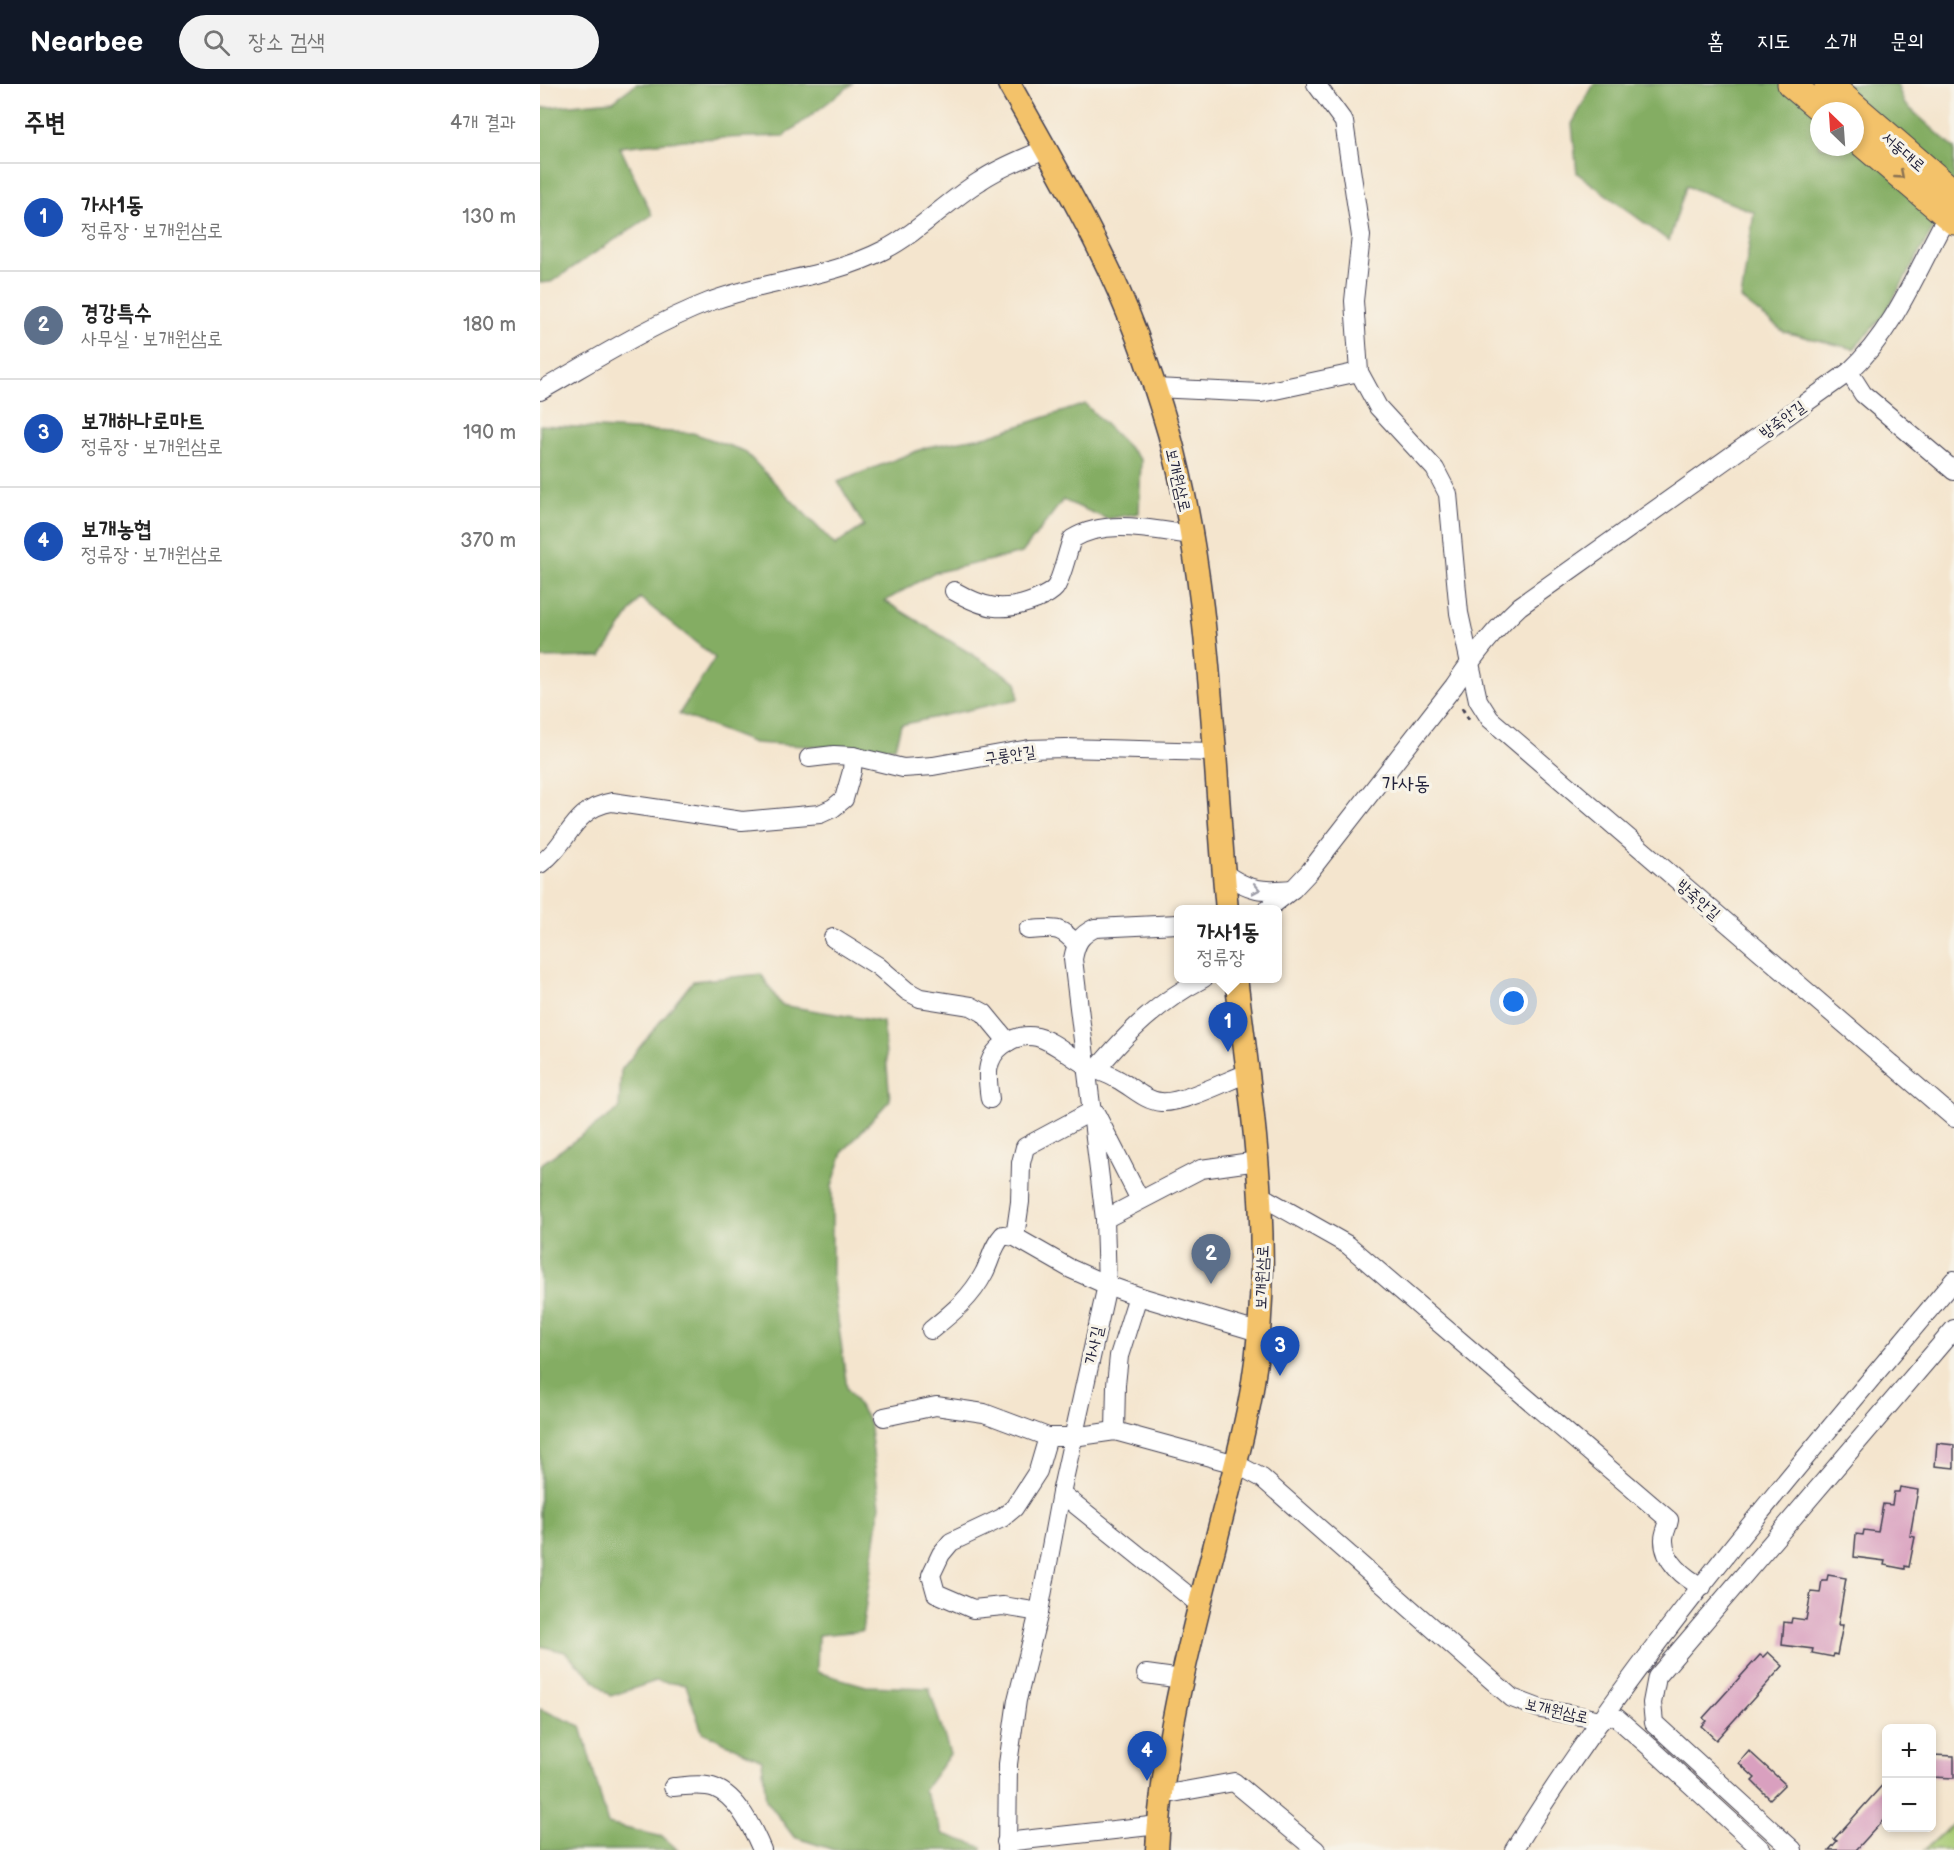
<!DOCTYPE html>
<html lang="ko">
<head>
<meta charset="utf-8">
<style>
  :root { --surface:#fff; --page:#f2f2f2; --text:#222; --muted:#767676; --line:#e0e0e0; --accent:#111827 }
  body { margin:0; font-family:"Balsamiq Sans","Poor Story",sans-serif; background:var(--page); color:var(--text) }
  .controls { position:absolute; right:18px; bottom:18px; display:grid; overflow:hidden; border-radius:9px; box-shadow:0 3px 9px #0003 }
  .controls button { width:54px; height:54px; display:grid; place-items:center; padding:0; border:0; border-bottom:2px solid var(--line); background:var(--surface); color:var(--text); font:30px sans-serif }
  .compass { position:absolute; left:1270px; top:18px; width:54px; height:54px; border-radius:50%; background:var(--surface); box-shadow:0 3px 9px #0003; rotate:335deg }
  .you { position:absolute; left:974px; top:918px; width:21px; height:21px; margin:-15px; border:4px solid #fff; border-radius:50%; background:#1a73e8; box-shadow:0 0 0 9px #1a73e833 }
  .badge { display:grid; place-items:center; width:39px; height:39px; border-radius:50%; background:var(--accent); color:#fff; font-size:20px; font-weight:700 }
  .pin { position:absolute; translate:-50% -50px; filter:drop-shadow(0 2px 3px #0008) }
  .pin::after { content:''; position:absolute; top:32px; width:21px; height:18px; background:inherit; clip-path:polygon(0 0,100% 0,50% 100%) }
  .popup { position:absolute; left:634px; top:821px; width:108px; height:78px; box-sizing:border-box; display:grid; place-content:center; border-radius:9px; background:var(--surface); filter:drop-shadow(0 2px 4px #0005); font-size:20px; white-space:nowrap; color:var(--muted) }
  .popup b { font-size:22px; color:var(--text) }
  .popup::after { content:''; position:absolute; left:50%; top:100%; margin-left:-12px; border:12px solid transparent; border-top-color:var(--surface) }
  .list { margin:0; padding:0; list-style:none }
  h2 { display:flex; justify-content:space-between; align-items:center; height:78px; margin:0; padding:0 24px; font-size:26px }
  h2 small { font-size:20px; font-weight:400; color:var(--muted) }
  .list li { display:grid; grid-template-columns:39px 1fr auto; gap:18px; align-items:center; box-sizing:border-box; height:108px; padding:0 24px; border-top:2px solid var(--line) }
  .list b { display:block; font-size:22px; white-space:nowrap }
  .list p { margin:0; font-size:20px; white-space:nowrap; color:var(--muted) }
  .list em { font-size:20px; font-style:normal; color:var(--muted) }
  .icon { flex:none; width:33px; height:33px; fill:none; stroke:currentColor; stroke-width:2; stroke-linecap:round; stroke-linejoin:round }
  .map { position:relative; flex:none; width:1414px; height:1766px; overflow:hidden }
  header { display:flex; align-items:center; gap:36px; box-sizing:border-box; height:84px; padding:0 30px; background:var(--accent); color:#fff }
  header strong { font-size:28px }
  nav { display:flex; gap:33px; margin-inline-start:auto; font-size:21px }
  .search { width:420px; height:54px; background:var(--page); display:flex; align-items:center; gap:15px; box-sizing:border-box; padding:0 21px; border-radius:33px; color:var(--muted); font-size:22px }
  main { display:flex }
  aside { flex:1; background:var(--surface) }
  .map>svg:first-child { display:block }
  .green { fill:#a6c972; stroke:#647656; stroke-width:1.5 }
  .forest { fill:#84ad64; stroke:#536850; stroke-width:1.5; fill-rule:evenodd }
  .building { fill:#d9a0bf }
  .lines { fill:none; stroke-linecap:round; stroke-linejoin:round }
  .minor-casing { stroke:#423f51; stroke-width:20 }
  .major-casing { stroke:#423f51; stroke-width:25 }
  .highway-casing { stroke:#423f51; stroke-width:29 }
  .path { stroke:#423f51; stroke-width:3; stroke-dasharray:4.5 4.5; stroke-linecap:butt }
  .minor { stroke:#fff; stroke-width:18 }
  .major { stroke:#f3c26a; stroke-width:22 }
  .highway { stroke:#f3c26a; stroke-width:27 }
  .oneway { stroke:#8a7252 }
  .oneway2 { stroke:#9c9ca7 }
  .labels { text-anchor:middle; stroke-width:6; stroke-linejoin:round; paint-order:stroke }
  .street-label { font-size:16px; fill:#22223b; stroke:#f7f3e8 }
  .quarter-label { font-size:20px; fill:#22223b; stroke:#f7f3e8 }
</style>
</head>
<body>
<header>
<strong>Nearbee</strong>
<div class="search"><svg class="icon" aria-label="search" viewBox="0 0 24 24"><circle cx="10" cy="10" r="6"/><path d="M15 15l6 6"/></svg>장소 검색</div>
<nav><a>홈</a><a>지도</a><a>소개</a><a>문의</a></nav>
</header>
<main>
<aside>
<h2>주변<small>4개 결과</small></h2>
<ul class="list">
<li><span class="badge" style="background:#1a4fb4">1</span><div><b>가사1동</b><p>정류장 · 보개원삼로</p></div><em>130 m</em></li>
<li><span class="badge" style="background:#5c6f8a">2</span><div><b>경강특수</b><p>사무실 · 보개원삼로</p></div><em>180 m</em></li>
<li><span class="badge" style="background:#1a4fb4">3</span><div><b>보개하나로마트</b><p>정류장 · 보개원삼로</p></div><em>190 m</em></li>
<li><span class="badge" style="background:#1a4fb4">4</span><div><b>보개농협</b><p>정류장 · 보개원삼로</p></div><em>370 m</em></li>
</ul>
</aside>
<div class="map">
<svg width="1414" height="1766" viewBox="0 0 1414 1766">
  <rect width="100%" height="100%" fill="#f7f3e8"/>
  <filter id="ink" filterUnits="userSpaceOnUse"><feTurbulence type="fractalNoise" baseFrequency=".0167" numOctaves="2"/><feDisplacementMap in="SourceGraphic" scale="12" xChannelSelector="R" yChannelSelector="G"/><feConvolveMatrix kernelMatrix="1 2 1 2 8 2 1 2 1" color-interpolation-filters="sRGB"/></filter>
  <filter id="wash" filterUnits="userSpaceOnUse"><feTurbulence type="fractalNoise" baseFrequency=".008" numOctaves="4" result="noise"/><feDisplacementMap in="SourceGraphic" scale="24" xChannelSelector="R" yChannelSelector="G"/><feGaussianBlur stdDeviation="1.35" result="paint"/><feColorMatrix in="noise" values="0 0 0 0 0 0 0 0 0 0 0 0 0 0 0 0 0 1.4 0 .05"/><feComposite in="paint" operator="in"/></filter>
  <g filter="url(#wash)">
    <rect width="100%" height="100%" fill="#f4e5ce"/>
    <!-- green -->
    <path class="green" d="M1414,1739V1766H1384Z"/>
    <!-- forest -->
    <g class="forest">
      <path d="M96,0H312L244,52L154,55L80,63L112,131L11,198L0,199V24L73,17Z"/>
      <path d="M1054,0H1357L1364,19L1414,64V108L1344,231L1314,265L1244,248L1201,215L1214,128L1146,102L1129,157L1037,89L1032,40ZM1279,27H1315V63H1279Z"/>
      <path d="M545,320L601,376L599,429L567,435L523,416L482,469L393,489L345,517L477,598L478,615L361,641L355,663L299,664L214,659L139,630L175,574L100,514L61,573L0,574V341L153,349L204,367L295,461L324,442L298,398L387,363L448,352Z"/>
      <path d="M221,890L241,921L343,938L350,1016L303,1068L292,1102V1190L307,1304L329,1337L340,1422L322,1547L278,1551L277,1588L326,1602L389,1604L410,1670L384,1706L403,1750L442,1763V1766H294L254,1753L226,1716L222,1676L162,1648L146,1601L116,1597L71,1612L25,1568L0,1562V1081L79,1025L81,986L153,897Z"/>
      <path d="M0,1625L41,1642L68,1740L123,1753L138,1766H0Z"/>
    </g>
    <g id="blocks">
      <!-- building -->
      <g class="building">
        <path d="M1397,1359L1414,1361V1384L1395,1382Z"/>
        <path d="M1360,1403L1378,1406L1370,1452L1375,1453L1369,1483L1365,1482V1485L1344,1481L1345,1477L1314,1473L1316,1450L1323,1451L1324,1446L1338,1448L1343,1420L1352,1421L1354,1408H1359Z"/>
        <path d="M1288,1491L1306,1494L1298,1541H1303L1297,1571L1294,1570L1293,1573L1272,1569L1273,1565L1242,1561L1244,1538L1251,1539L1252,1534L1266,1536L1271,1508L1280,1509L1282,1496H1287Z"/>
        <path d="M1228,1568L1243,1582L1176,1656L1161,1642L1166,1637L1163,1634L1220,1571L1223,1573Z"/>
        <path d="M1209,1667L1245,1700L1230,1715L1212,1697L1215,1694L1199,1679Z"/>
        <path d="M1392,1671L1414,1672V1694L1392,1693Z"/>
        <path d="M1347,1696V1732L1316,1766H1289L1297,1757L1294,1755Z"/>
      </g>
    </g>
  </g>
  <g filter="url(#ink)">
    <use href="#blocks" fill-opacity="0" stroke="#423f51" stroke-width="1.5"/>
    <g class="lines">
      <!-- minor casing -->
      <g class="minor-casing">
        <g id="minor">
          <path d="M776,0L804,38L821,152L814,217L819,288L838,323L895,385L908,410L919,529L938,616L950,635L1414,1034"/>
          <path d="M1309,288L1323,310L1414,387"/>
          <path d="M615,304L721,309L819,288"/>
          <path d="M0,307C55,276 110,241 169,218C226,196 290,194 344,166C379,148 406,118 440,97C460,83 483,75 505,65"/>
          <path d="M414,507C444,524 462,529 495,516C502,513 510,510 515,504C521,497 528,466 532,455C567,434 612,446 651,451"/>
          <path d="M269,674L294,671L313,672L363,684L393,682L489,665L525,664L673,668"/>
          <path d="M0,780C30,759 31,725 72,718L202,737L280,730L293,724L304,715L312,687L313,672"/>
          <path d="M684,789C709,807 722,808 753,805"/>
          <path d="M726,826L753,805L770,787L914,602C933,573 954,546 980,522L1309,288C1352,248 1374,194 1401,143"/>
          <path d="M488,846C512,845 519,840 536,860"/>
          <path d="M293,854L338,882L367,907L380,914L431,922L444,929L468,958"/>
          <path d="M556,986C589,947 618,918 664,894"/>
          <path d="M450,1015C447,994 444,975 463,961C496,938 516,964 544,980C554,986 567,989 577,995C591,1002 605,1017 621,1018C642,1020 686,997 708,989"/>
          <path d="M556,1030L600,1116"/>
          <path d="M721,1112L808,1161L1129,1436C1128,1442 1124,1449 1124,1455C1123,1477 1145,1494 1162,1503"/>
          <path d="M565,1135L661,1085L718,1077"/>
          <path d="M475,1153L480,1118L481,1079L485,1063L552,1027"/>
          <path d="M391,1246C412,1229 431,1214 444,1189C451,1176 452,1163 463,1151L475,1153L531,1185L567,1201L598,1212L718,1248"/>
          <path d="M344,1333L396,1322L444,1329L508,1353H533L575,1347L696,1380L722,1394L972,1614L1001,1625L1062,1636"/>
          <path d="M575,1347L576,1301L579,1272L598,1212"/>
          <path d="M521,1409L660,1521"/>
          <path d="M499,1528L463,1522L433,1525L396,1509L391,1491L401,1470L411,1458L462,1434L474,1424L498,1387L508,1353"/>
          <path d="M606,1590L642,1595"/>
          <path d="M1067,1630L1077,1634L1111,1664L1222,1766"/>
          <path d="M133,1703C146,1702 163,1699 175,1704C198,1713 213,1745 222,1766"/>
          <path d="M622,1711L694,1698L776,1766"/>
          <path d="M466,1758L619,1741"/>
          <path d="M467,1766L468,1680L477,1616L499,1528L521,1409L567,1201L565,1135L533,875C536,859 540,851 555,844L638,840"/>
          <path d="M974,1766C1101,1562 1260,1380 1414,1196"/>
          <path d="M1253,1766L1114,1639L1112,1619L1117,1593L1414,1245"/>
        </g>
      </g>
      <!-- major casing -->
      <g class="major-casing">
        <g id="major">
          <path d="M469,0C500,55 532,110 560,167C589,225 611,287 629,349C672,504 672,667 687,826"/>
          <path d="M617,1766C623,1651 655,1540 683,1429C694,1388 705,1346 712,1305C735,1168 713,1031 696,894"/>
        </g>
      </g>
      <!-- highway casing -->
      <g class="highway-casing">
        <g id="highway">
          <path d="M1251,0L1283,27"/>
          <path d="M1288,0L1414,109"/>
          <path d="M1315,53L1414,137"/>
        </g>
      </g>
      <!-- path -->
      <path class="path" d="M922,624L929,636"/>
      <!-- minor -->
      <use href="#minor" class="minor"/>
      <!-- major -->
      <use href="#major" class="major"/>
      <!-- highway -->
      <use href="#highway" class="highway"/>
    </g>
    <!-- one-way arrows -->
    <defs><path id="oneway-chevron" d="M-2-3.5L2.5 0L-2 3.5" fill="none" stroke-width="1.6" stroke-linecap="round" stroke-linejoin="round" transform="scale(1.5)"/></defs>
    <use class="oneway" href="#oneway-chevron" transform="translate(1360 91) rotate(41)"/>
    <use class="oneway2" href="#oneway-chevron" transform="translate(716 805) rotate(11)"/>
  </g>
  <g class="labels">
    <!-- street labels -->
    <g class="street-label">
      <text transform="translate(1364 67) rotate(41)" y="6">서동대로</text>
      <text transform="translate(1242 335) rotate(-36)" y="6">방죽안길</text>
      <text transform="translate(639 396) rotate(77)" y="6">보개원삼로</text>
      <text transform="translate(470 670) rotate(-8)" y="6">구롱안길</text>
      <text transform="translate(1159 815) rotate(41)" y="6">방죽안길</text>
      <text transform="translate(721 1193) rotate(-88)" y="6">보개원삼로</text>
      <text transform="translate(553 1261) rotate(-78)" y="6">가사길</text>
      <text transform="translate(1017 1626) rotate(13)" y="6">보개원삼로</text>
    </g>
    <!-- quarter labels -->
    <g class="quarter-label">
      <text x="866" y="706">가사동</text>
    </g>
  </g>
</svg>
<div class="controls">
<button>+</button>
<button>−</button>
</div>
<svg class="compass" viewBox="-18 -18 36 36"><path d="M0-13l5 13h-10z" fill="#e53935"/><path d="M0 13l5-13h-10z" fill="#767676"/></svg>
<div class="you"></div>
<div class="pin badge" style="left:688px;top:968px;background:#1a4fb4">1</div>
<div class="popup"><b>가사1동</b>정류장</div>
<div class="pin badge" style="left:671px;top:1200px;background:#5c6f8a">2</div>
<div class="pin badge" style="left:740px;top:1292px;background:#1a4fb4">3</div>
<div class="pin badge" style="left:607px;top:1697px;background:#1a4fb4">4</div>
</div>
</main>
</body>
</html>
